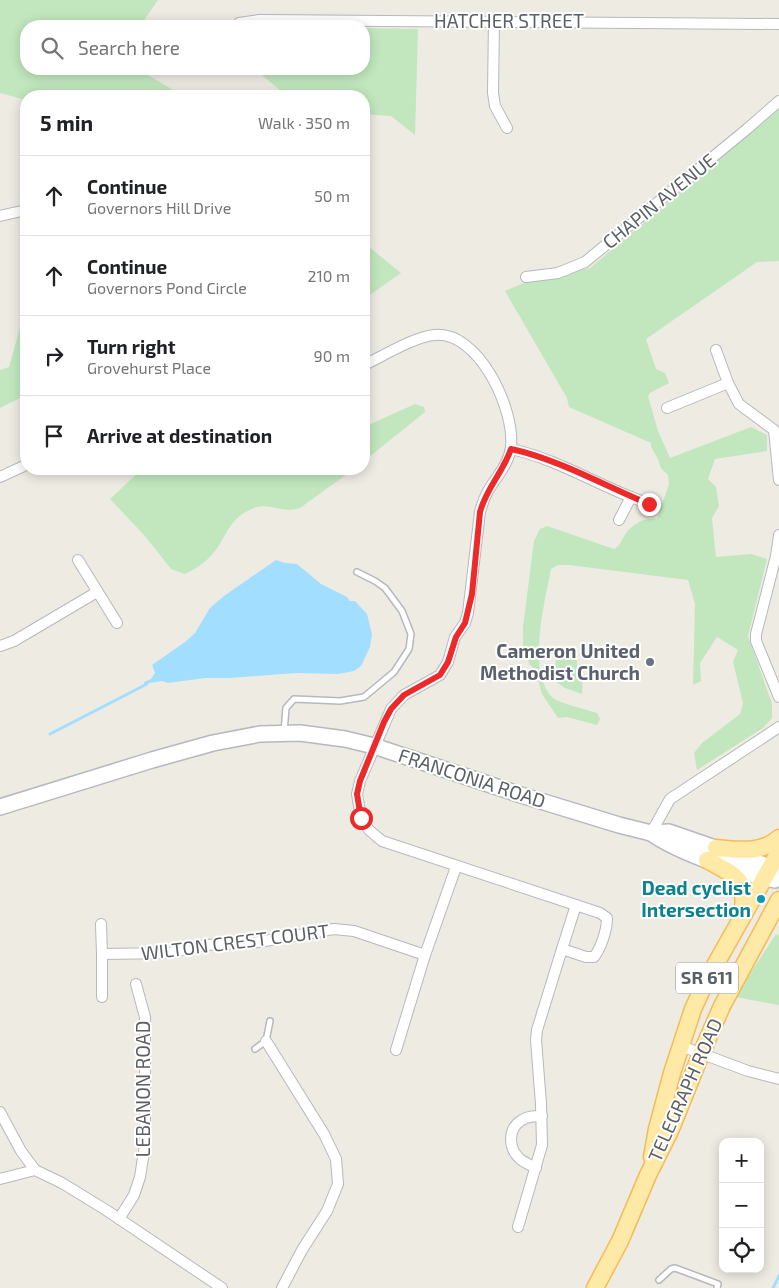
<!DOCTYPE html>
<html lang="en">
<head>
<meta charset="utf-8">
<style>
  :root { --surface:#fff; --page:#f6f6f6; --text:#202124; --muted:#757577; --line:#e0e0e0 }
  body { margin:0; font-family:"Exo 2",sans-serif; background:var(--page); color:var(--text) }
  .controls { position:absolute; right:15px; bottom:15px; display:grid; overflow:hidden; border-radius:10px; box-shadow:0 2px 12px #0003 }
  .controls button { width:45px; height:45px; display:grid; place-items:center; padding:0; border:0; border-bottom:1px solid var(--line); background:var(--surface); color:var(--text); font:25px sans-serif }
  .stop { position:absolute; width:15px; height:15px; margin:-11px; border:4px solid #ee292a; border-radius:50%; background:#fff }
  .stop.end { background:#ee292a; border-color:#fff; box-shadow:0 1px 5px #0008 }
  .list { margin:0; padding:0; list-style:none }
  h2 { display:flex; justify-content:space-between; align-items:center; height:65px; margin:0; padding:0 20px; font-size:21px }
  h2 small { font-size:16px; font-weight:400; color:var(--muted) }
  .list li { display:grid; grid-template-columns:32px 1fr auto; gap:15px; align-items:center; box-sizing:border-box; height:80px; padding:0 20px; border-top:1px solid var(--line) }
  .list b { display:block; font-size:19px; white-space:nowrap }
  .list p { margin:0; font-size:16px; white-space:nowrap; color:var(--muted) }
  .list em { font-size:16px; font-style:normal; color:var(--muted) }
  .icon { flex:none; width:28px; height:28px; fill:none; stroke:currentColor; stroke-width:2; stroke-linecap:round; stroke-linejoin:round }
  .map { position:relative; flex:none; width:779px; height:1288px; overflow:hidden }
  .search { position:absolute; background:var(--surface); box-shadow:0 2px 12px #0003; left:20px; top:20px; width:350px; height:55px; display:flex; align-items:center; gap:12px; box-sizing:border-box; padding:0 18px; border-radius:20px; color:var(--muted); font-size:19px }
  .panel { position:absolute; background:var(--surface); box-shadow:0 2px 12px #0003; left:20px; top:90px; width:350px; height:385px; border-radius:20px }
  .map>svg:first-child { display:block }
  .green { fill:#c2e7be }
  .water { fill:#a2deff }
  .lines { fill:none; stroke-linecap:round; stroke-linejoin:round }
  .stream { stroke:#a2deff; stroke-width:3 }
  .service-casing { stroke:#b5b9bd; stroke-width:8 }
  .minor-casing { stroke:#b5b9bd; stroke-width:12 }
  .secondary-casing { stroke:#b4b9be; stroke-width:18 }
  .primary-casing { stroke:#f5bb55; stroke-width:19 }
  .service { stroke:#fff; stroke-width:5 }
  .minor { stroke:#fff; stroke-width:10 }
  .secondary { stroke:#fff; stroke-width:15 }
  .primary { stroke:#ffe9a7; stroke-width:16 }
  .route { stroke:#ee292a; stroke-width:6 }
  .worship-dot { fill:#6b7280; stroke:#fff; stroke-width:2 }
  .culture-dot { fill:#0f9aa8; stroke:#fff; stroke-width:2 }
  .labels { text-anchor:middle; stroke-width:4; stroke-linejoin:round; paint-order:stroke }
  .shield { fill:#fff; stroke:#8c9092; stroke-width:1 }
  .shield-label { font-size:18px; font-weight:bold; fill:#5b6064 }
  .street-label { font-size:19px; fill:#5b6064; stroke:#fff }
  .worship-label { font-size:19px; font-weight:bold; fill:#5b616d; stroke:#fff; text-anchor:end }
  .culture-label { font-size:19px; font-weight:bold; fill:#0d838f; stroke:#fff; text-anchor:end }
</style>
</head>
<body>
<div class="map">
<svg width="779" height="1288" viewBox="0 0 779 1288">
  <rect width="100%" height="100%" fill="#eeebe3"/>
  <!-- green -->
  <g class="green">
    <path d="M0,0H158L140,26H26V69H138L183,96H26V100L0,93Z"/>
    <path d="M364,28L418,29L415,135L391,116L364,114V96H287L262,75L263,69H364Z"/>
    <path d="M779,109V261L757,262L646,339L656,369L665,373L669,383L650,393L648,396L658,431L670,458L751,427L767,435V451L715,459L708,479L716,487L719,506L712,518L716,557L751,554L767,559L748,636L772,704V718L763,728L697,770L694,753L702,743L740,714L743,703L733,662L738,650L717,637L700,663L701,681L693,685L695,604L688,580L569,565H558L551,569C545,602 526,673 553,698C559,703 588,710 597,713L600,719L597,725L567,717L558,718L542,694L535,669L530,665L523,651V627L534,541L540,529L547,526L556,529L614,549C619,546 619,545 622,540C629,526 641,517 657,519L669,484L668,475L661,468L658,459L651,447V443L569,407L567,398L505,291L540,276L590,268Z"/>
    <path d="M364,246L369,247L401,273L364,299Z"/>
    <path d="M26,306V395L0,408V370L9,367Z"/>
    <path d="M415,404L424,407L425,412L364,461V427Z"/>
    <path d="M142,469H354L300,508C282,514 269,502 254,508C233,516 229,529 218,547C210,559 198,568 185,574L171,569L145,536L110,499Z"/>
    <path d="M556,658L577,660V675L583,676L582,694L565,688L556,682L552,669L555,668Z"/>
    <path d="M776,934L779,936V1005L735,997Z"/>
  </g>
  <!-- water -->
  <path class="water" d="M276,560L285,563L297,564L321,584L347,597L350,601H355L367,614L372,634L370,647L361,666L354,671L338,674L296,673L230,678H205L168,683L162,681L144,684V682L151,679L155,673L152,665L185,642L195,633L210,608L224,596Z"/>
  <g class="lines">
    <!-- stream -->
    <g class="stream">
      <path d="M50,734L147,684"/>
      <path d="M773,1288L779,1276"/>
    </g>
    <!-- service casing -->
    <g class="service-casing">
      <g id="service">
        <path d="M284,732L286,708L294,699L340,701L364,697L394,672L409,649L411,634L402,611L385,588L375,581L357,572"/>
        <path d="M255,1049L266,1041L270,1021"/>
        <path d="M659,1280L671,1269L675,1268L718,1284L717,1288"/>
      </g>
    </g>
    <!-- minor casing -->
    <g class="minor-casing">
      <g id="minor">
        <path d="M494,21L493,93L495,106L507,128"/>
        <path d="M239,23L259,20L779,24"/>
        <path d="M0,216L26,210"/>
        <path d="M526,277L558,273L585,262L747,129L779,101"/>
        <path d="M716,350L728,383L739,404L774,430"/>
        <path d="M364,365C383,356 414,337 434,335C479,330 515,410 511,447C509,464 496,477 488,491C484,498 482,505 480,512L468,613L465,623L455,637L448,662L440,675L404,695L391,709L360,781L357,794L361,818L369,830L382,841L600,913L607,918C607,930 601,948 594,957H586L562,949L537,1030L536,1040L541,1104L542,1145L518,1227"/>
        <path d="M667,408L728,383"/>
        <path d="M774,430L779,480"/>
        <path d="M511,449C553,458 591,481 631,497L619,520"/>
        <path d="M0,477L26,465"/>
        <path d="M631,497L649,504"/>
        <path d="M779,535L776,556L756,634V641L779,697"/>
        <path d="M78,560L117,623"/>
        <path d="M0,646L14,641L97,592"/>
        <path d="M651,833L670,799L779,727"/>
        <path d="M101,924L102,954L169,953L205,945L259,942L334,929L354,931L425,955"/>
        <path d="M562,949L576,905"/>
        <path d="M102,954V997"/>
        <path d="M266,1041L324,1134L336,1159L338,1184L327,1211L302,1250L282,1288"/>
        <path d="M681,1046L748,1071L779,1079"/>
        <path d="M396,1050L425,955L456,867"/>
        <path d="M0,1112L21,1151L35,1170"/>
        <path d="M536,1168C531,1165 524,1163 519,1158C508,1147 508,1128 522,1120C528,1116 535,1116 542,1116"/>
        <path d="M0,1179L35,1170L62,1183L106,1210L222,1288"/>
        <path d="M119,1219L134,1195L140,1177L145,1145V1017L136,984"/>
      </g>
    </g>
    <!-- secondary casing -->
    <g class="secondary-casing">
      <g id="secondary">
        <path d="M0,807L152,760L213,743L260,734L300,733L345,739L374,746L521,795L619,825L651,833L669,832L770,867L779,874"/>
        <path d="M651,833C679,853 741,874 775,880"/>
      </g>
    </g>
    <!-- primary casing -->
    <g class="primary-casing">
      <g id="primary">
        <path d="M716,848C739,850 761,854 779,838"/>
        <path d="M707,860C737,877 746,876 743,913"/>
        <path d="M652,1157L657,1129L672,1073L693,1009L705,983L779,852"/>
        <path d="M595,1288L620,1241L648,1175L670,1131L701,1054L722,1006L779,900"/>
      </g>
    </g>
    <!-- service -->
    <use href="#service" class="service"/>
    <!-- minor -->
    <use href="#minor" class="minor"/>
    <!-- secondary -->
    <use href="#secondary" class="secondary"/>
    <!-- primary -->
    <use href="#primary" class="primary"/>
  </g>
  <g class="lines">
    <!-- route -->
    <path class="route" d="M361,818L357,794L360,781L384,722L391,709L404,695L440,675L448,662L456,637L465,623L472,594L480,512C486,489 503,472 511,449C558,459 605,486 649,504"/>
  </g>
  <!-- markers -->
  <circle class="worship-dot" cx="650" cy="662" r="5"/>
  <circle class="culture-dot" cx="761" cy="899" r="5"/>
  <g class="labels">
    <!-- shield labels -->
    <rect class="shield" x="676" y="962.5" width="62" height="31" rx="4"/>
    <g class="shield-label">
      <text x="707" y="984">SR 611</text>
    </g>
    <!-- street labels -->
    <g class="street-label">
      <text x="509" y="28">HATCHER STREET</text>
      <text transform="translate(659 201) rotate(-39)" y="7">CHAPIN AVENUE</text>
      <text transform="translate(472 778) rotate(18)" y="7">FRANCONIA ROAD</text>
      <text transform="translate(235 942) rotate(-7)" y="7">WILTON CREST COURT</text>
      <text transform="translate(143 1089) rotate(-90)" y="7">LEBANON ROAD</text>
      <text transform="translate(685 1090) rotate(-66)" y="7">TELEGRAPH ROAD</text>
    </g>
    <!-- worship labels -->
    <g class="worship-label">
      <text x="640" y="658">Cameron United<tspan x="640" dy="22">Methodist Church</tspan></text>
    </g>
    <!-- culture labels -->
    <g class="culture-label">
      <text x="751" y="895">Dead cyclist<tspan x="751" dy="22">Intersection</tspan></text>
    </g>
  </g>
</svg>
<div class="controls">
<button>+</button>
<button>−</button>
<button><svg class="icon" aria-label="locate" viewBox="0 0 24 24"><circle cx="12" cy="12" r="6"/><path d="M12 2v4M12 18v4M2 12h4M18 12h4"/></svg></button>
</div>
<div class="stop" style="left:361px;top:818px"></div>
<div class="stop end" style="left:649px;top:504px"></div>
<div class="search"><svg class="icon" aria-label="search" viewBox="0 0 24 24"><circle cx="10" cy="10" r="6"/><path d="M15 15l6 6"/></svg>Search here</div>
<section class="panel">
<h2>5 min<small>Walk · 350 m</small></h2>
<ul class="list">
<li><svg class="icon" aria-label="ahead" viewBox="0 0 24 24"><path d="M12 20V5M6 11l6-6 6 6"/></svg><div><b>Continue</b><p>Governors Hill Drive</p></div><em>50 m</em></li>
<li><svg class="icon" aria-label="ahead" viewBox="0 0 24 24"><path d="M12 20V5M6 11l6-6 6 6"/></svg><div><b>Continue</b><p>Governors Pond Circle</p></div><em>210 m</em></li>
<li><svg class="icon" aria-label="right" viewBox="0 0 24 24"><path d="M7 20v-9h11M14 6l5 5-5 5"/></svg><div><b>Turn right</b><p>Grovehurst Place</p></div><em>90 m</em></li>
<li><svg class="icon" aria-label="arrive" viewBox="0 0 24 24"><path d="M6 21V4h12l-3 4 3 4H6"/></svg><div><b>Arrive at destination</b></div></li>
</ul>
</section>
</div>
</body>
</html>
